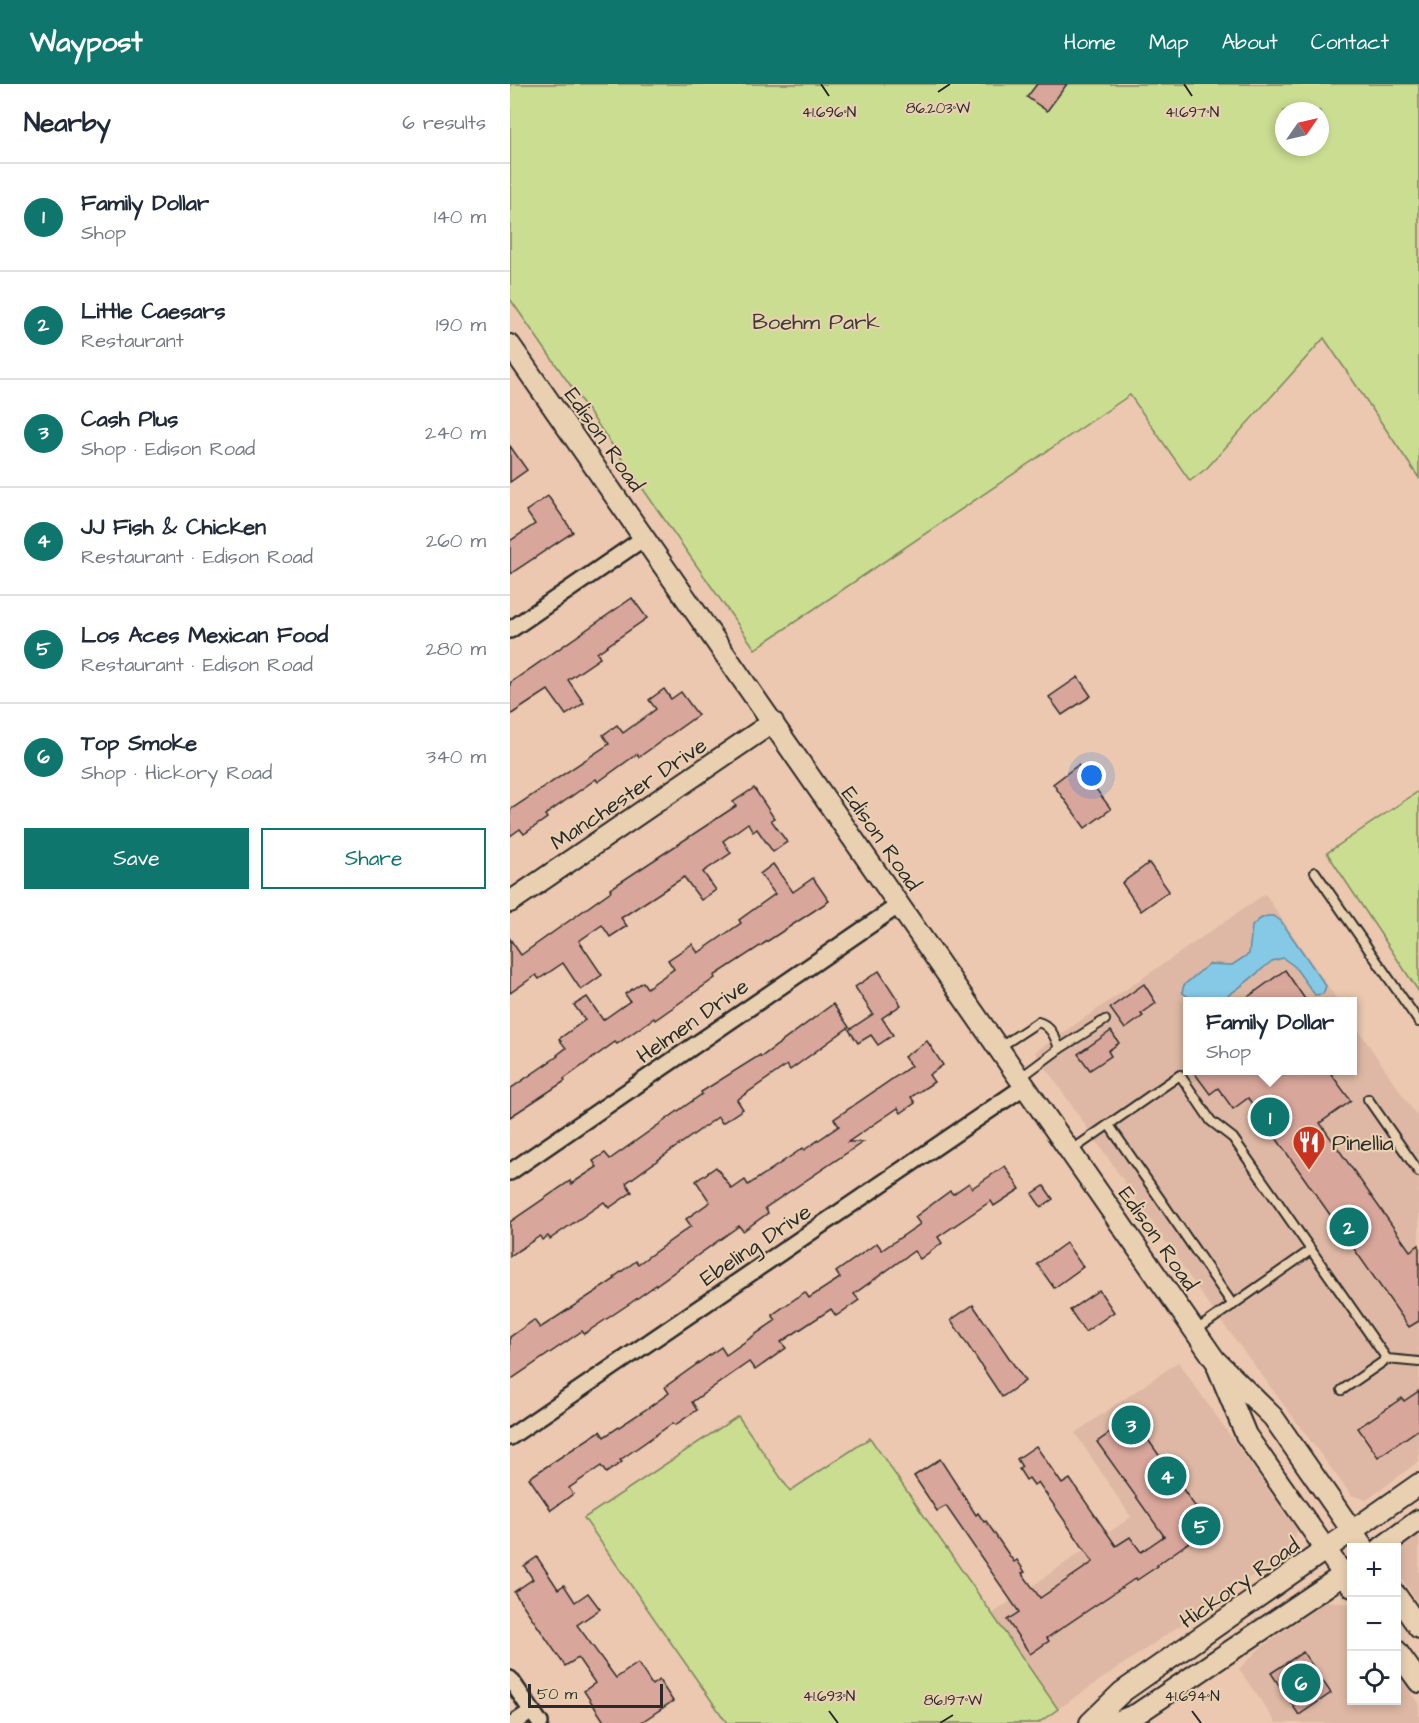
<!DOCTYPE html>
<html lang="en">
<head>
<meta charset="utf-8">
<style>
  :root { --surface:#fff; --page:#f6f6f7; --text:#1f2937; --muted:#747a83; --line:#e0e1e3; --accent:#0f766e }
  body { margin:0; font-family:"Architects Daughter",sans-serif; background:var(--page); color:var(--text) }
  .controls { position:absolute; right:18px; bottom:18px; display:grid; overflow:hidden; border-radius:0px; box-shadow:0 3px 9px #0003 }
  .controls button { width:54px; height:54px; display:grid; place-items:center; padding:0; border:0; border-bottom:2px solid var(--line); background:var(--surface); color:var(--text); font:30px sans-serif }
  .compass { position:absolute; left:765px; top:18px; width:54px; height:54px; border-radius:50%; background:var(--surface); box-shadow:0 3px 9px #0003; rotate:56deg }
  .scale { position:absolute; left:18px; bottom:15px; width:135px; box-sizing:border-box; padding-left:6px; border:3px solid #2b2b2b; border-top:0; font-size:16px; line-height:21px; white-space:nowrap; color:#2b2b2b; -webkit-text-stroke:4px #e9d0b1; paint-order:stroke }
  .you { position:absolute; left:582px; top:692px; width:21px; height:21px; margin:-15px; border:4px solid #fff; border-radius:50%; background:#1a73e8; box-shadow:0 0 0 9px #1a73e833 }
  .badge { display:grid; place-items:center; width:39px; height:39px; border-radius:50%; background:var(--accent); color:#fff; font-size:20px; font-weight:700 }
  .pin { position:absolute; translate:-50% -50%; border:3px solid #fff; box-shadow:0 2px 6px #0006 }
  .popup { position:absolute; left:673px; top:913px; width:174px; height:78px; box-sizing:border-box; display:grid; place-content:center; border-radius:0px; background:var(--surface); filter:drop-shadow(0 2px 4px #0005); font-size:20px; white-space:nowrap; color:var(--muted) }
  .popup b { font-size:22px; color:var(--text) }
  .popup::after { content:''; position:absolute; left:50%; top:100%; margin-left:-12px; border:12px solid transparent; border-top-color:var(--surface) }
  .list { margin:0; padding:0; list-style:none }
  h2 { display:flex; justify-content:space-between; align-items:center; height:78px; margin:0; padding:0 24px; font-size:26px }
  h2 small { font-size:20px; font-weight:400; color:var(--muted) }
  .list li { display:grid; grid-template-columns:39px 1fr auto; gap:18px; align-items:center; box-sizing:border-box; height:108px; padding:0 24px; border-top:2px solid var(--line) }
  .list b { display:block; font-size:22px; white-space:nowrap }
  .list p { margin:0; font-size:20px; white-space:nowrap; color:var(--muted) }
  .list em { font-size:20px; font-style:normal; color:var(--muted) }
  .actions { display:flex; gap:12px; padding:18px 24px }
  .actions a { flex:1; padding:14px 0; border:2px solid var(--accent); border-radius:0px; text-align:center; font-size:21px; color:var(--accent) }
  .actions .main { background:var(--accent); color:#fff }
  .icon { flex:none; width:33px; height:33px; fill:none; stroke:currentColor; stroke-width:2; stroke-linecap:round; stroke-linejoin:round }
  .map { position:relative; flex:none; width:909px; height:1639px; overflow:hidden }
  header { display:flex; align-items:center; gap:36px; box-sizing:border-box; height:84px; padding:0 30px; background:var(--accent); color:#fff }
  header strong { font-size:28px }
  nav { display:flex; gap:33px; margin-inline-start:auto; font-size:21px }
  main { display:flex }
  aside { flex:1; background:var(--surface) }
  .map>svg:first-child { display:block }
  .built { fill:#deb8a4 }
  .green { fill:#cadd91; stroke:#7a845e; stroke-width:1.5; fill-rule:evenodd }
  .water { fill:#86c9e7; stroke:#628a9c; stroke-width:1.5 }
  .building { fill:#d8a69b; stroke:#2b2b2b; stroke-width:1.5 }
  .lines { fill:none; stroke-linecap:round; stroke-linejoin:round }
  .lane-casing { stroke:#2b2b2b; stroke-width:12 }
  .street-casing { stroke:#2b2b2b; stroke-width:20 }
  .secondary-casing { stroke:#2b2b2b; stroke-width:24 }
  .lane { stroke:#e9d0b1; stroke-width:8 }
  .street { stroke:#e9d0b1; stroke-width:15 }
  .secondary { stroke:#e9d0b1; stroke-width:20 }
  .ticks { fill:none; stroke:#2b2b2b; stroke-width:2 }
  .labels { text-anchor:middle; stroke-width:4.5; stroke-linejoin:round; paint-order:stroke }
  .park-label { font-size:22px; fill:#3b3d35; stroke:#e9d0b1 }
  .street-label { font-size:22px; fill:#2b2b2b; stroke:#e9d0b1 }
  .poi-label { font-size:22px; fill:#2b2b2b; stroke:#e9d0b1; text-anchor:start }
  .ticks-label { font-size:15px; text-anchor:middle; fill:#2b2b2b; stroke:#e9d0b1; stroke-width:4.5; stroke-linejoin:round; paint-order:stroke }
</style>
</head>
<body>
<header>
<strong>Waypost</strong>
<nav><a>Home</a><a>Map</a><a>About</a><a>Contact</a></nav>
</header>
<main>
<aside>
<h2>Nearby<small>6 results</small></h2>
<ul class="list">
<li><span class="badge">1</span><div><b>Family Dollar</b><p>Shop</p></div><em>140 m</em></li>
<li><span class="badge">2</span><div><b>Little Caesars</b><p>Restaurant</p></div><em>190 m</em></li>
<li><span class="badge">3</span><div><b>Cash Plus</b><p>Shop · Edison Road</p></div><em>240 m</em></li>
<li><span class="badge">4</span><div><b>JJ Fish &amp; Chicken</b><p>Restaurant · Edison Road</p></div><em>260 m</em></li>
<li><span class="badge">5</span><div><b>Los Aces Mexican Food</b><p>Restaurant · Edison Road</p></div><em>280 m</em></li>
<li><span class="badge">6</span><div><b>Top Smoke</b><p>Shop · Hickory Road</p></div><em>340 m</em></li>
</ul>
<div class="actions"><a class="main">Save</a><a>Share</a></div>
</aside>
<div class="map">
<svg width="909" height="1639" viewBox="0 0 909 1639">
  <rect width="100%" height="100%" fill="#ebc8af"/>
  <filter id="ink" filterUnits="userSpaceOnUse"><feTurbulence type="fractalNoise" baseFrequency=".0167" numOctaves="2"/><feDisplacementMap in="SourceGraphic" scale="12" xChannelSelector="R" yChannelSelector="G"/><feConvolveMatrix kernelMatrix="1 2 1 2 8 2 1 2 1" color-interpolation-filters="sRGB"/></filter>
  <g filter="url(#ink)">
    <!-- built -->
    <g class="built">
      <path d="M755,810L828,917L678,918V986H843V938L909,1035V1377L857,1416L841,1411L697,1218L525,968Z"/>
      <path d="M668,1278L787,1446L783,1464L548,1625L482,1530L621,1433L565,1349Z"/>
      <path d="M909,1450V1521L887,1487L886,1467Z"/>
      <path d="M816,1517L839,1520L842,1524V1616H886L887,1588L909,1621V1639H766L729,1585L750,1564Z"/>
    </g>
    <!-- green -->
    <g class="green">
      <path d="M0,0H909V394L814,254L697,384L680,397L620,311L245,565L0,215ZM774,27H810V63H774Z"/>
      <path d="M909,707V908L817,769Z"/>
      <path d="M228,1332L280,1407L360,1354L548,1625L528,1639H217L74,1434Z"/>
    </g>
    <!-- water -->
    <path class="water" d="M757,832H764L771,837L816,902L813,910L805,911L784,882L773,874L762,877C748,888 723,911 708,917C696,921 680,916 672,908L674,901L699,880L722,881L739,870L742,842L750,835Z"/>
    <!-- building -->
    <g class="building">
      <path d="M527,0H557L537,27L517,13Z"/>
      <path d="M0,362L17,386L0,398Z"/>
      <path d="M38,412L63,448L0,490V457L25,440L16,427Z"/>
      <path d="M122,514L137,534L87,569L90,574L58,596L74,619L56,631L38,606L0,631V599Z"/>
      <path d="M568,593L581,612L552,631L539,613Z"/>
      <path d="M154,605L161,615L171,608L188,631L129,673L127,670L88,698L86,695L35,731L37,734L14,750L10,745L0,752V726L99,660L93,651L107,641L113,649L146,625L139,616Z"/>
      <path d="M568,681L601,725L575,744L543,700Z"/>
      <path d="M244,704L264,734L261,736L277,758L263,768L247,745L243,748L238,739L213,757L221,769L193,788L206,806L191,816L174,793L111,834L117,842L100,853L92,841L69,857L92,891L71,906L53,879L29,895L26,891L0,909V855L11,871L101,807L100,805L226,722L223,718Z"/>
      <path d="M639,779L659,807L631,827L612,799Z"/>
      <path d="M263,780L283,808L303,794L319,817L204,892L205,894L145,936L144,934L107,960L105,958L54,995L55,997L0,1033V1005L48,972L47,971L56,964L49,955L75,936L64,921L77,913L93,936L120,917L115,910L133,898L137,904L164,885L158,876L182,860L188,869L231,839L229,836L265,810L250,790Z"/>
      <path d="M775,886L797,918H731Z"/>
      <path d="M369,887L391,921L372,934L383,951L368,961L361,951L348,959L339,946L363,930L345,903Z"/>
      <path d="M634,900L646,919L631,930L633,932L615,945L600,924Z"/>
      <path d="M323,920L339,943L280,986L277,981L227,1016L233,1025L212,1039L208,1033L116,1099L122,1108L99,1124L94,1118L40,1155L38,1152L32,1156L30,1152L0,1172V1138L60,1097L61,1100L87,1083L83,1077L95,1069L100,1075L192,1010L191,1008L250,971L251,973Z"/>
      <path d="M601,947L609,959L598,967L601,972L580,986L568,970Z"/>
      <path d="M417,957L433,981L419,991L424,998L401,1013L405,1019L391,1029L388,1024L338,1058H353L255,1124L258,1129L233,1147L229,1142L122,1218L74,1250L72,1247L0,1296V1253L24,1236L30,1244L105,1195L104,1193L126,1177L128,1180L181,1142L176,1135L200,1118L186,1097L206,1083L222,1105L235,1096L238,1101L293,1064L294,1066L329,1042L324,1035L401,982L394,973Z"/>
      <path d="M683,987H819L841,1017L810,1039L900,1167L909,1161V1237L899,1243L738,1014L723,1025L708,1004L700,1010Z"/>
      <path d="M495,1082L510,1105L484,1122L481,1117L428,1153L432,1159L410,1175L404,1167L344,1210L349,1216L326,1232L321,1225L271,1258L276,1264L245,1286L239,1278L182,1318L187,1326L165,1341L163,1339L110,1376L112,1378L96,1389L91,1382L59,1404L63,1410L41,1426L19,1394L90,1347L94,1353L135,1326L159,1309L155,1303L211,1263L216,1271L266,1236L262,1231L295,1208L299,1214L330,1194L326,1188L367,1159L372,1166L410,1140L405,1133L440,1107L443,1110L459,1099L462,1104Z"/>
      <path d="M534,1102L543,1115L531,1123L522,1110Z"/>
      <path d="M556,1159L573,1183L544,1204L527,1180Z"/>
      <path d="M589,1206L604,1228L575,1248L560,1226Z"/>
      <path d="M463,1221L515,1297L492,1313L441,1236Z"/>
      <path d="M909,1307V1345L868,1373L848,1344L892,1314L894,1317Z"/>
      <path d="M623,1328L638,1348L634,1350L689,1428L692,1426L706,1446L688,1458L685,1454L647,1481L648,1482L627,1496L626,1494L537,1554L539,1557L520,1570L497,1536L509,1528L436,1422L427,1427L404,1392L430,1375L466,1431L468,1429L474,1438L476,1437L499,1471L504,1478L507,1476L515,1488L512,1489L530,1514L583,1478L528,1398L524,1401L519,1394L516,1396L509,1385L512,1383L507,1375L526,1362L552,1400L560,1395L606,1462L620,1453L631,1468L654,1452L587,1358L608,1343L606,1340Z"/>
      <path d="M27,1473L48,1505L54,1501L65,1518L78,1509L90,1525L67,1541L106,1594L128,1579L142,1601L149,1596L163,1617L130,1639H95L74,1607L85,1599L68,1574L55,1582L4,1508L23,1495L14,1482Z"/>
      <path d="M793,1568L821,1609L789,1631L761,1589Z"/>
    </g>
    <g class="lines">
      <!-- lane casing -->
      <g class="lane-casing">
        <g id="lane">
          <path d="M805,788L909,938"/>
          <path d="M490,963L528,938C540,941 546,954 549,965L510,994"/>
          <path d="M549,965L595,936"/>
          <path d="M858,1015L909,1088"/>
          <path d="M599,1041L723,1221"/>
          <path d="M562,1066L670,991L701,1037L723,1054L877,1275L909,1278"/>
          <path d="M685,1247L801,1166"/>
          <path d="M832,1306L877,1275"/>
        </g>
      </g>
      <!-- street casing -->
      <g class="street-casing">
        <g id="street">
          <path d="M0,546L134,454"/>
          <path d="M0,1088L389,821"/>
          <path d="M0,1353L515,1002"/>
          <path d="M0,1595L30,1639"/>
          <path d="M4,1639L22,1627"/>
        </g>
      </g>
      <!-- secondary casing -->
      <g class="secondary-casing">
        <g id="secondary">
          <path d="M0,261L705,1276L763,1333L854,1464"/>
          <path d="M0,818L263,638"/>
          <path d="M708,1284L736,1351L842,1503"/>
          <path d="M871,1464L909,1436"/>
          <path d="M886,1511L909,1544"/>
          <path d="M886,1566L909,1598"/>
          <path d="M580,1639L612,1608L909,1400"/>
          <path d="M604,1639L627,1630L842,1485"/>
        </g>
      </g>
      <!-- lane -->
      <use href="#lane" class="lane"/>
      <!-- street -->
      <use href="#street" class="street"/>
      <!-- secondary -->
      <use href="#secondary" class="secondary"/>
    </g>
  </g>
  <!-- ticks -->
  <path class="ticks" d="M311,0L319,12M674,0L682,12M428,8L440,0M319,1627L328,1639M682,1627L691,1639M430,1639L443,1631"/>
  <!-- icons -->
  <defs>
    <g id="restaurant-pin" transform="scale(1.725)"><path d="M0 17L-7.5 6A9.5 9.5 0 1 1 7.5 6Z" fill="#c8321e" stroke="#e9d0b1"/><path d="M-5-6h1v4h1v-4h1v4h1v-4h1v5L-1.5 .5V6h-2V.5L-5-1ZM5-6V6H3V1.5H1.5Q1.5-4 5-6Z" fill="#fff"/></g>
  </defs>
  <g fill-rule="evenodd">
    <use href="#restaurant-pin" x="799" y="1058"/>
  </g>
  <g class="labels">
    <!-- park labels -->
    <g class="park-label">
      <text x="306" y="245">Boehm Park</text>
    </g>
    <!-- street labels -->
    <g class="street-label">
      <text transform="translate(95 355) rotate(55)" y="8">Edison Road</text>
      <text transform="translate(118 709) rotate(-34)" y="8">Manchester Drive</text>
      <text transform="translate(372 754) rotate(55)" y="8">Edison Road</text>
      <text transform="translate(182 936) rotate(-35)" y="8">Helmen Drive</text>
      <text transform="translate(649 1154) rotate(55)" y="8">Edison Road</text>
      <text transform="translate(245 1160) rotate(-34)" y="8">Ebeling Drive</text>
      <text transform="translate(729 1498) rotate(-35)" y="8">Hickory Road</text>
    </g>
    <!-- poi labels -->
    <g class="poi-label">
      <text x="822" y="1066">Pinellia</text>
    </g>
  </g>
  <g class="ticks-label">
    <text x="428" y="29">86.203°W</text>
    <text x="319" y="33">41.696°N</text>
    <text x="682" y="33">41.697°N</text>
    <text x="319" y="1617">41.693°N</text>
    <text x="682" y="1617">41.694°N</text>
    <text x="443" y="1621">86.197°W</text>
  </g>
</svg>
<div class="controls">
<button>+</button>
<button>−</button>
<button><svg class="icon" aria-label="locate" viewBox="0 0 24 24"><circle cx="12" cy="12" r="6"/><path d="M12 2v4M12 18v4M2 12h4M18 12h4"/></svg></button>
</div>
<svg class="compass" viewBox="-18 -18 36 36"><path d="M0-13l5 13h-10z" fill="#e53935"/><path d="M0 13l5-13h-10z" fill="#747a83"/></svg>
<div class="scale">50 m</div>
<div class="you"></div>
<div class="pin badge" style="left:760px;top:1033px">1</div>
<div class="popup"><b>Family Dollar</b>Shop</div>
<div class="pin badge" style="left:839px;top:1143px">2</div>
<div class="pin badge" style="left:621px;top:1341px">3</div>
<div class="pin badge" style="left:657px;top:1392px">4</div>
<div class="pin badge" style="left:691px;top:1442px">5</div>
<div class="pin badge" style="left:791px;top:1599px">6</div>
</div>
</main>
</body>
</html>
